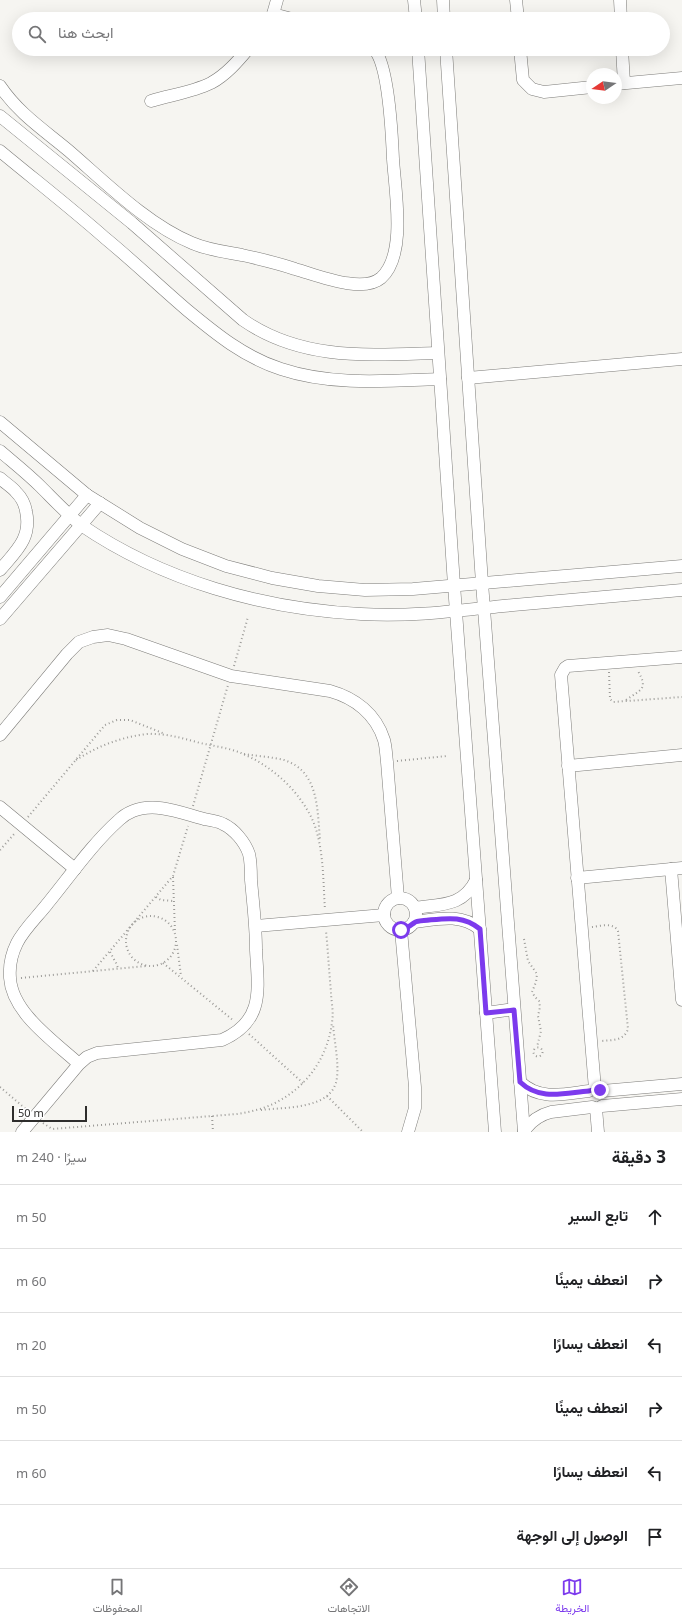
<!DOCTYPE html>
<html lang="ar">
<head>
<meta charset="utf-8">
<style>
  :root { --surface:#fff; --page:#f2f2f2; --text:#202124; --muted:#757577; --line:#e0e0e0; --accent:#7c3aed }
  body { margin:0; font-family:"Noto Sans",Vazirmatn,sans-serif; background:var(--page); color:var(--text); direction:rtl }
  .compass { position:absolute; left:586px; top:68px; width:36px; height:36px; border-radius:50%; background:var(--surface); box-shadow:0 4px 16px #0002; rotate:257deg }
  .scale { position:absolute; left:12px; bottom:10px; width:75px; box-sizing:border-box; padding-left:4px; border:2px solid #2e2d2c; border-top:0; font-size:11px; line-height:14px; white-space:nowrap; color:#2e2d2c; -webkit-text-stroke:3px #fff; paint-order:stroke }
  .stop { position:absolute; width:12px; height:12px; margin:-9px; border:3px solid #7c3aed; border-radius:50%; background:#fff }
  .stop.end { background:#7c3aed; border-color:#fff; box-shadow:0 1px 4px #0008 }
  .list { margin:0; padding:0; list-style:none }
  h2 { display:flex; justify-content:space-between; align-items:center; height:52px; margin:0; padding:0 16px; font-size:17px }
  h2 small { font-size:13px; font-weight:400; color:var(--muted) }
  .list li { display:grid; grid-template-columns:26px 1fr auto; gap:12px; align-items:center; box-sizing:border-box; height:64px; padding:0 16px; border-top:1px solid var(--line) }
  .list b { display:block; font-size:15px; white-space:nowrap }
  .list em { font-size:13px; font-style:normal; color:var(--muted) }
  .icon { flex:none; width:22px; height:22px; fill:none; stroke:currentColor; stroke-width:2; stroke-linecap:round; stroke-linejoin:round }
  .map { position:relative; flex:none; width:682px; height:1132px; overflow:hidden; direction:ltr }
  .search { position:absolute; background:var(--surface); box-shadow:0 4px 16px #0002; left:12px; right:12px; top:12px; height:44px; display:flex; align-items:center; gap:10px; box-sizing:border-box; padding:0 14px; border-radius:22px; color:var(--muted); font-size:15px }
  .sheet { height:436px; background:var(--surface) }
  nav { display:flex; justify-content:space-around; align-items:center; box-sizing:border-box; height:56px; border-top:1px solid var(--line); background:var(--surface); font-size:11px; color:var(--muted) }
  nav a { display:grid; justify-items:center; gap:2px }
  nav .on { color:var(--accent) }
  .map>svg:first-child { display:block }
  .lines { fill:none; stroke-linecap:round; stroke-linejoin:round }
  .minor-casing { stroke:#7d7c79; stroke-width:13 }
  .path { stroke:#9c9b98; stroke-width:2; stroke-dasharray:1 3; stroke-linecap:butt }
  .minor { stroke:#fff; stroke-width:12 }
  .route { stroke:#7c3aed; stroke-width:5 }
</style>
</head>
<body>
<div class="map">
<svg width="682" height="1132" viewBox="0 0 682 1132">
  <rect width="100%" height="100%" fill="#f6f5f1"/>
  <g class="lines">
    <!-- minor casing -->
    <g class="minor-casing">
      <g id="minor">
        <path d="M414,0L416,19"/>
        <path d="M443,0L444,19"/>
        <path d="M516,0L518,19"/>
        <path d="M620,0L621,19"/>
        <path d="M273,14L292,19"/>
        <path d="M270,19L273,14L277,0"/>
        <path d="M418,49L454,585L495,1132"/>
        <path d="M446,49L482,583L524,1132"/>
        <path d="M520,49L523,80L532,89L544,92L592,87"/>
        <path d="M622,49L624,83"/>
        <path d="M616,84L682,78"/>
        <path d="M0,86C19,114 44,130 69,151C106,183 148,225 192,243C208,250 226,252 242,255C260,259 278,263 295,269C317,275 362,294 381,278C407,255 395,191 393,159C392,136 389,65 374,49"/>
        <path d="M151,101C171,95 193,92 211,83C226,75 238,61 248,49"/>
        <path d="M0,116L132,223L243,320C302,361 369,355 437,353"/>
        <path d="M0,151C35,180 71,208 105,238C133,261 159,286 187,310C216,334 244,357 281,369C332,386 387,381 440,379"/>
        <path d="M468,378L682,359"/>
        <path d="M0,422L87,495L140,528L182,549L226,566L272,578L318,586L365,590L413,589L682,566"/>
        <path d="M0,451C14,463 28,474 41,487C54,500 67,514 81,525C163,581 263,609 361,614C408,617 456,611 503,606C563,601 622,595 682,590"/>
        <path d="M0,478C5,483 12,487 16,492C21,497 25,505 26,511C32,538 16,551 0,570"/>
        <path d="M0,597L87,495"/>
        <path d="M0,619L100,503"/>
        <path d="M0,735L67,654L79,642L93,637L108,635L126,639L231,676L330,691C355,698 376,714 384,740C386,747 386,754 387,762L398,898"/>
        <path d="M568,766L682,755"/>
        <path d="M0,807L75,869"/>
        <path d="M671,869L682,1000"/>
        <path d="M577,878L682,868"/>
        <circle cx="400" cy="914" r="16"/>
        <path d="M415,908C440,904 463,907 476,880"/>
        <path d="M414,922C438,919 460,913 480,929"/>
        <path d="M256,926L384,915"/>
        <path d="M401,930L415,1087V1108L408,1132"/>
        <path d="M486,1013L514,1009"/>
        <path d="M520,1082C540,1101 564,1094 589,1091"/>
        <path d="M595,1089L561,675L565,668L568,666L682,657"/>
        <path d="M602,1091L682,1084"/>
        <path d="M602,1106L682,1099"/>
        <path d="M596,1108L598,1132"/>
        <path d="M524,1131C531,1121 539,1115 551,1112L592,1107"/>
        <path d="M22,1132L79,1064L87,1057L97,1053L222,1040C265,1021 258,989 256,950C256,926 253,903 251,880C251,872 251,862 249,854C245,842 234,829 223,824C218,821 210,820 204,819C181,813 156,802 133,811C128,813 123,816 119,820C93,843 70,876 48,903C38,916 24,929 17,943C12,953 9,966 10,978C12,1013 55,1042 79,1064"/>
      </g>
    </g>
    <!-- path -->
    <g class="path">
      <path d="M234,666L248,617"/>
      <path d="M609,672L610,699L613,702L682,697"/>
      <path d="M626,700C642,689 648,689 638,671"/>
      <path d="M244,754C257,756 272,757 284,760C319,771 317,809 320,839"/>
      <path d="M76,760C98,746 121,737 147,734C165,733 182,738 200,743C214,746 229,748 241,753C272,766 299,790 313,821C324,848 323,881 325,910"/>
      <path d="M397,761L447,756"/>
      <path d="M193,806L228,685"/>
      <path d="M28,817L105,725L117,720H130L165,734"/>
      <path d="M0,850L15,833"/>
      <path d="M173,877L175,932"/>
      <path d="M156,897L161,900L173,901"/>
      <circle cx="151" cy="941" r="25"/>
      <path d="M592,927C601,926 613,922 618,931L628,1029C624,1041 612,1040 601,1041"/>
      <path d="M524,939L528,961L537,974L536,982L532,992L535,997L539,1001L540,1007L538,1016L541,1031L537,1047"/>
      <path d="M177,945L181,976"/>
      <path d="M110,952L116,963L118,968"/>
      <path d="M163,963L234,1021"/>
      <path d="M93,971L173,876L188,826"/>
      <path d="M21,978L146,966"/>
      <path d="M249,1034L303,1083"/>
      <circle cx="538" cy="1052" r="4.5"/>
      <path d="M0,1087L27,1110"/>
      <path d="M327,1096L363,1132"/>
      <path d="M261,1110C285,1107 334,1110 337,1077C339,1063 334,1039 333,1024"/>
      <path d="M212,1116L213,1132"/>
      <path d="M43,1123L52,1129L237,1114C250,1112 263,1109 275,1103C307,1087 328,1057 332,1022C334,1012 331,1001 331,992C329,971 328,951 326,931"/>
    </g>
    <!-- minor -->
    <use href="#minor" class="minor"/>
  </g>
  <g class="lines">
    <!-- route -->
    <path class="route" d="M401,930C407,929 409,926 414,923C417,920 425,921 429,920C449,918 464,916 480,929L486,1013L514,1010L520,1082C540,1101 564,1093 589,1091L595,1089L600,1090"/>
  </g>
</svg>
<svg class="compass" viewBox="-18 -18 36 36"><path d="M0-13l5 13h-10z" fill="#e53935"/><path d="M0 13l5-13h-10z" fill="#757577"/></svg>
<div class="scale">50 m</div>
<div class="stop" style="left:401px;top:930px"></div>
<div class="stop end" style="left:600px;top:1090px"></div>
<div class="search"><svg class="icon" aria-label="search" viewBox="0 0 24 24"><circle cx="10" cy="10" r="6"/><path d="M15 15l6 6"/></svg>ابحث هنا</div>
</div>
<section class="sheet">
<h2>3 دقيقة<small>سيرًا · 240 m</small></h2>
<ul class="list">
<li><svg class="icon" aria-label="ahead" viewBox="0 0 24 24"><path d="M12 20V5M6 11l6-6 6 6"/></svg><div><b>تابع السير</b></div><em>50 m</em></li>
<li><svg class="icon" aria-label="right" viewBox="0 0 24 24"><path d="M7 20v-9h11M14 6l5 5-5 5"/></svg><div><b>انعطف يمينًا</b></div><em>60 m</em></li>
<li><svg class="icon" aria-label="left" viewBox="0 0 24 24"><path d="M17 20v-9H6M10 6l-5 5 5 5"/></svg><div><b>انعطف يسارًا</b></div><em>20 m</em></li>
<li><svg class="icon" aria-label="right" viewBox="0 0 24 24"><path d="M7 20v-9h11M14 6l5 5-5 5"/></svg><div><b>انعطف يمينًا</b></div><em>50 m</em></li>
<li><svg class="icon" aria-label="left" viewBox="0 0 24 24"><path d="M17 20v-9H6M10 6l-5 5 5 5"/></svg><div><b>انعطف يسارًا</b></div><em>60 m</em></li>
<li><svg class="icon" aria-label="arrive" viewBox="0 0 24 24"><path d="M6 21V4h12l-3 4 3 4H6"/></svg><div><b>الوصول إلى الوجهة</b></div></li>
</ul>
</section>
<nav>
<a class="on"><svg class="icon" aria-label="map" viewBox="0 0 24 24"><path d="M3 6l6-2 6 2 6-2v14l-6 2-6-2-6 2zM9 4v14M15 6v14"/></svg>الخريطة</a>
<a><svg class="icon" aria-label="directions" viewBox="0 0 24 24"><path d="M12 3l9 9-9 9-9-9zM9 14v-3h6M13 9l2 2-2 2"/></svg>الاتجاهات</a>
<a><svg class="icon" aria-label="saved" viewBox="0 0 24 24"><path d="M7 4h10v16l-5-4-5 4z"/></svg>المحفوظات</a>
</nav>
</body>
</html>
